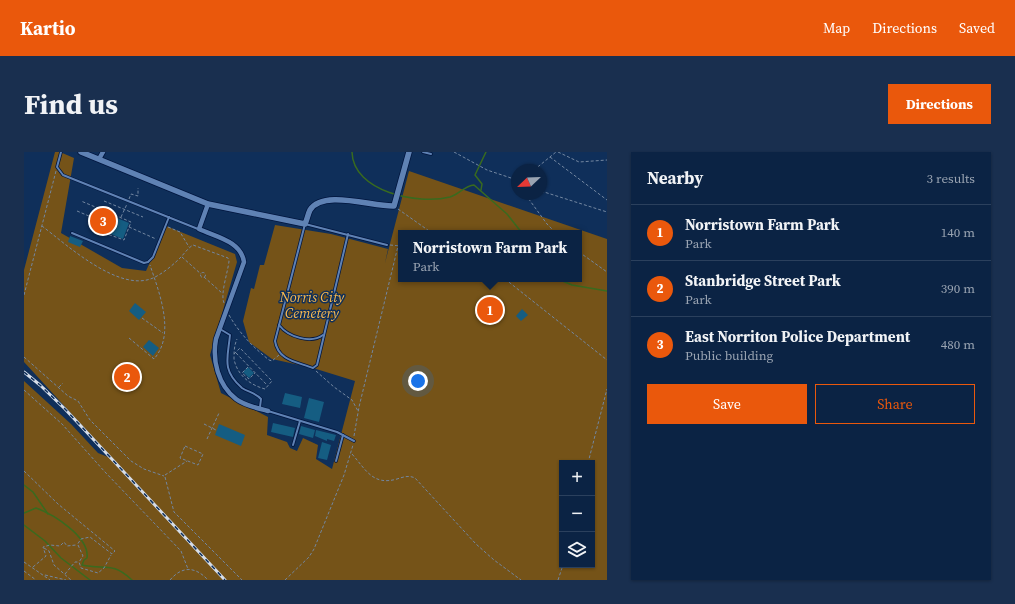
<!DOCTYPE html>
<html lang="en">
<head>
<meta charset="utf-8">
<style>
  :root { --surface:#0b2344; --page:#192f4f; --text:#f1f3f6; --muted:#9aa4b2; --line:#2b405d; --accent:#ea580c }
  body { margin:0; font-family:"Source Serif 4",serif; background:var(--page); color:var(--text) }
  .controls { position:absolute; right:12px; bottom:12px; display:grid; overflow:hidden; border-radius:0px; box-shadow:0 1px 3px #0004 }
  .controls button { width:36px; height:36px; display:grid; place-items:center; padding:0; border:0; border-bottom:1px solid var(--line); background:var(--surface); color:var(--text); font:20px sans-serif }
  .compass { position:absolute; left:487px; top:12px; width:36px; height:36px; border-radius:50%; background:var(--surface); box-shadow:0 1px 3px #0004; rotate:247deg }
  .you { position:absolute; left:394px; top:229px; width:14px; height:14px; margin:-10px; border:3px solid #fff; border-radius:50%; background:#1a73e8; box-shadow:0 0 0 6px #1a73e833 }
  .badge { display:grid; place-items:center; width:26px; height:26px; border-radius:50%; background:var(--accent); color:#fff; font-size:13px; font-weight:700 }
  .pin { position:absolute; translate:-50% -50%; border:2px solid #fff; box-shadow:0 1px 4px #0006 }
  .popup { position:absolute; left:374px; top:78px; width:184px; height:52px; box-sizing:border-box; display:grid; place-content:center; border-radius:0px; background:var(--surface); filter:drop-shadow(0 1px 3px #0005); font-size:13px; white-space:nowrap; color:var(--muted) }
  .popup b { font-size:15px; color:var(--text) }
  .popup::after { content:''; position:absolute; left:50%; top:100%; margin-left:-8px; border:8px solid transparent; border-top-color:var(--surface) }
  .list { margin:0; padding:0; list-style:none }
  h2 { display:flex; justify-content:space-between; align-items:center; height:52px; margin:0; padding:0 16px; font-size:17px }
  h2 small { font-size:13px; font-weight:400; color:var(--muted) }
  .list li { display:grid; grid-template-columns:26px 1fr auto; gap:12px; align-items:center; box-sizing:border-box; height:56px; padding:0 16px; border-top:1px solid var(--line) }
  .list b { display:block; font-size:15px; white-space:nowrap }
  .list p { margin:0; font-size:13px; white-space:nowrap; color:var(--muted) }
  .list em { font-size:13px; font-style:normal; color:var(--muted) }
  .actions { display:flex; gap:8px; padding:12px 16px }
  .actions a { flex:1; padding:9px 0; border:1px solid var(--accent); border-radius:0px; text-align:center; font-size:14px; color:var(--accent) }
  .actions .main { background:var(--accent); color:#fff }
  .icon { flex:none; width:22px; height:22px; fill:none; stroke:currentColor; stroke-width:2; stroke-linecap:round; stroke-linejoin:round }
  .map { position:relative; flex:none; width:583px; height:428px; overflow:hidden; border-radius:0px }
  header { display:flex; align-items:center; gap:24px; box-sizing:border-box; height:56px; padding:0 20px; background:var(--accent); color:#fff }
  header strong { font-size:19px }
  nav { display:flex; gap:22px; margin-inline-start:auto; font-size:14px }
  .intro { display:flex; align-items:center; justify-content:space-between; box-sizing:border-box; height:96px; padding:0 24px }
  h1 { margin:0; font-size:28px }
  .button { padding:10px 18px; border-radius:0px; background:var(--accent); color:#fff; font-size:14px; font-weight:700 }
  main { display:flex; gap:24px; padding:0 24px }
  aside { flex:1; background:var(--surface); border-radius:0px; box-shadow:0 1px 3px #0004 }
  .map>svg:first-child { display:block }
  .green { fill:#755318; fill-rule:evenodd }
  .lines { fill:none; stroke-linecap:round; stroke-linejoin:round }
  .stream { stroke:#396b1f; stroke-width:1.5 }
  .building { fill:#155d82 }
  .service-casing { stroke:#00153e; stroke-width:3.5 }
  .minor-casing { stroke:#00153e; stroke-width:6 }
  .tertiary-casing { stroke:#00153e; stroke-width:7 }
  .path { stroke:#7387a1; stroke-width:1; stroke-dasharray:3 2; stroke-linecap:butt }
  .service { stroke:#5f82b4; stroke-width:2 }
  .minor { stroke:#5f82b4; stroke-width:4.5 }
  .tertiary { stroke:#5f82b4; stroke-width:5.5 }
  .rail-casing { stroke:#d6dde8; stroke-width:3 }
  .rail { stroke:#0f2f5a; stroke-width:1.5; stroke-dasharray:4.5; stroke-linecap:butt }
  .labels { text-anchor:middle; stroke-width:3; stroke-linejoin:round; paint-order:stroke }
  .park-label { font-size:14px; font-style:italic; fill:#fdbb4e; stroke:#0f2f5a }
</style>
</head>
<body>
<header>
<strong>Kartio</strong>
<nav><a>Map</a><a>Directions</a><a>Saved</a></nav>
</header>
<div class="intro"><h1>Find us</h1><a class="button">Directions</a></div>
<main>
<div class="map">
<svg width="583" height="428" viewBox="0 0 583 428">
  <rect width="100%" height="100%" fill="#0f2f5a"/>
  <!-- green -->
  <path class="green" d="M31,0H36L50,6L37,81L98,116L122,119L142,74L211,102L213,110L186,203L197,241L244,265L243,283L263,290L266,296L273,299L279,286L294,293L292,307L308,317L331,229L289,216L248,207L225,190L219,169L227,136L230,137L236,113H240L251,73L307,82L364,97L361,111L385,19L583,87V428H0V229L47,272L74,301L89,307L0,210V118ZM377,81H555V127H377ZM538,311H568V413H538Z"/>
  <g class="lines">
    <!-- stream -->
    <g class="stream">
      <path d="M328,0C329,40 394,53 426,45C436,42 440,34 450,33L483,62L498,81"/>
      <path d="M457,38L458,32L451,23L462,0"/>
      <path d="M534,127L548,133L583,139"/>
      <path d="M0,333L9,340L24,362"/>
      <path d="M0,361L12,356C29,362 66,385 63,406L60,408L58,413C80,418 88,409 108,428"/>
      <path d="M0,373L21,389L37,406L66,428"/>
    </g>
  </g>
  <!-- building -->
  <g class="building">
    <path d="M76,59L105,71L99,87L70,75Z"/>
    <path d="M46,84L59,89L56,95L44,90Z"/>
    <path d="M111,151L122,160L115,168L105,159Z"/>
    <path d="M498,157L504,163L497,169L492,164Z"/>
    <path d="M125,188L135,196L129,204L119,195Z"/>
    <path d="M224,215L230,221L225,226L219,220Z"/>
    <path d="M261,241L278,245L276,256L258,252Z"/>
    <path d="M285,246L300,250L295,270L280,266Z"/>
    <path d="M249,271L271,276L269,285L247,280Z"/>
    <path d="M195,272L221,283L217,294L191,283Z"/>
    <path d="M277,274L291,278L289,286L275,282Z"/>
    <path d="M292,278L312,283L310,289L303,287V289L291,284Z"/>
    <path d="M298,290L307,293L303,308L294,306Z"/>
  </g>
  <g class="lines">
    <!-- service casing -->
    <g class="service-casing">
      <g id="service">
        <path d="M37,0L33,15L39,23L174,77"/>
        <path d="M399,0L407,2"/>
        <path d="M48,81L120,111L124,110L129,105L145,65"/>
        <path d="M324,82L293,213L289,216C274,210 254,209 251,189L281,72L363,93"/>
        <path d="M255,173C264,185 287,192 299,183"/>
        <path d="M196,177L206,183C204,205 197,218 218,236C224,240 232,241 237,247L236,255"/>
        <path d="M244,259L313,280L330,289"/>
        <path d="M269,293L276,269"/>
        <path d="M312,309L319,283"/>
      </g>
    </g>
    <!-- minor casing -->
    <g class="minor-casing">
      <g id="minor">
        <path d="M75,7L79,0"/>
        <path d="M184,52L175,77C192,85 217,89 220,110L192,187C188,208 194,233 212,247C221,254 234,256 244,259"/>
      </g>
    </g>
    <!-- tertiary casing -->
    <g class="tertiary-casing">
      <path id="tertiary" d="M57,0L184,52L281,72C283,68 284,62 286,58C299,37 349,55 370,54L385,0"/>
    </g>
    <!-- path -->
    <g class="path">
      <path d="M430,0L463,18L493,28"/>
      <path d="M534,0L555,10L583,8"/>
      <path d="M526,5L583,48"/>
      <path d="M510,18L532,0"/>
      <path d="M517,39L583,60"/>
      <path d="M505,42L504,46L523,72L532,81"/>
      <path d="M105,47L107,42L114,44V36"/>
      <path d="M80,49L119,65"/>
      <path d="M374,57L408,81"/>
      <path d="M53,59L72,67L68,78H72L100,88L107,70L57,49"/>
      <path d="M71,65L75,57"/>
      <path d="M97,65L103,52"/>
      <path d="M18,74C43,93 95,141 129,126C138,122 148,114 156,106C160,102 164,96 169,93L204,106L205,109C204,120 196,142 200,151"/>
      <path d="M105,75L132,87"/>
      <path d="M144,75L156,80L165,95"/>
      <path d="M366,93L377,94"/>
      <path d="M555,100L583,120"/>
      <path d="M158,105L177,122"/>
      <circle cx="179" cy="123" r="2.5"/>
      <path d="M180,125L198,141"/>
      <path d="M481,127L583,208"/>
      <path d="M0,143L32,19"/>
      <path d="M205,163C216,182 228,194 245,208L248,209L255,203"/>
      <path d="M118,166L139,181"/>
      <path d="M105,186L130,207C152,182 135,140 126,113"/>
      <path d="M212,201L243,233"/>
      <path d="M210,202L216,196L248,229L241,237C226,233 213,223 210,207C210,200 210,194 213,187"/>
      <path d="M0,205L44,244L54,249L66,268L107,309L120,317L140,324"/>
      <path d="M224,215L218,221L225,227L231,221"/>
      <path d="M292,219L310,235L328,248L334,259"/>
      <path d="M35,235L39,231"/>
      <path d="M0,238L38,272L81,320L157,399L164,417"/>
      <path d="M180,272L192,278"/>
      <path d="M330,284L335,255L374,94"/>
      <path d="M183,287L195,261"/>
      <path d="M161,294L179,302L174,313L156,306Z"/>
      <path d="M328,302C342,318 349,334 373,327C379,325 385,323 391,326L452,392L470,408L497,428"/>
      <path d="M564,311L583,237"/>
      <path d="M0,319L34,352L91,399L88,402L66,385L57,387L53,393"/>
      <path d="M141,323L163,309"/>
      <path d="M141,325L150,360L218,428"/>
      <path d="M54,393L59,404L55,410L57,416L74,421L80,416L87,403"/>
      <path d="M20,396L25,399L30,413L47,428"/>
      <path d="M0,410L26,428"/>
      <path d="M9,415L22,404L19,395L26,393L36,394L40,390L43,394L52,393"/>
      <path d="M0,419L12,428"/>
      <path d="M41,422L51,410H54"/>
      <path d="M21,423L42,428"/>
      <path d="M146,428C158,414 171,414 184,428"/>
      <path d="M261,428L285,405L290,397L320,323L329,293"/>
      <path d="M534,428L539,413"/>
    </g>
    <!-- service -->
    <use href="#service" class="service"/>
    <!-- minor -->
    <use href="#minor" class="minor"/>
    <!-- tertiary -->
    <use href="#tertiary" class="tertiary"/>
    <!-- rail casing -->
    <g class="rail-casing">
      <path id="rail" d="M0,220L16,233L41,257L201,428"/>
    </g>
    <!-- rail -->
    <use href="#rail" class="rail"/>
  </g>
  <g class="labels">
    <!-- park labels -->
    <g class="park-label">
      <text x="288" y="150">Norris City<tspan x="288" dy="16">Cemetery</tspan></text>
    </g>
  </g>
</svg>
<div class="controls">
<button>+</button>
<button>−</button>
<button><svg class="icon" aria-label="layers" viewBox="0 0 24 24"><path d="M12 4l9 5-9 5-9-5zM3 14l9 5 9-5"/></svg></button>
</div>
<svg class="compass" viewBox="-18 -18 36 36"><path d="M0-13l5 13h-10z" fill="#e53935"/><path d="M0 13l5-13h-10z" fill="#9aa4b2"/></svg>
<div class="you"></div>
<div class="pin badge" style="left:466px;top:158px">1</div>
<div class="popup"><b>Norristown Farm Park</b>Park</div>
<div class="pin badge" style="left:103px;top:225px">2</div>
<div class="pin badge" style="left:79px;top:69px">3</div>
</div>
<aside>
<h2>Nearby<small>3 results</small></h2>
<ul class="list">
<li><span class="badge">1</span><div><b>Norristown Farm Park</b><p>Park</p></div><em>140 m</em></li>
<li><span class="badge">2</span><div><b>Stanbridge Street Park</b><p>Park</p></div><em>390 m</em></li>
<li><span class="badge">3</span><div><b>East Norriton Police Department</b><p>Public building</p></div><em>480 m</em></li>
</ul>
<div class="actions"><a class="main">Save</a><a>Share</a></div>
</aside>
</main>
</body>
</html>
